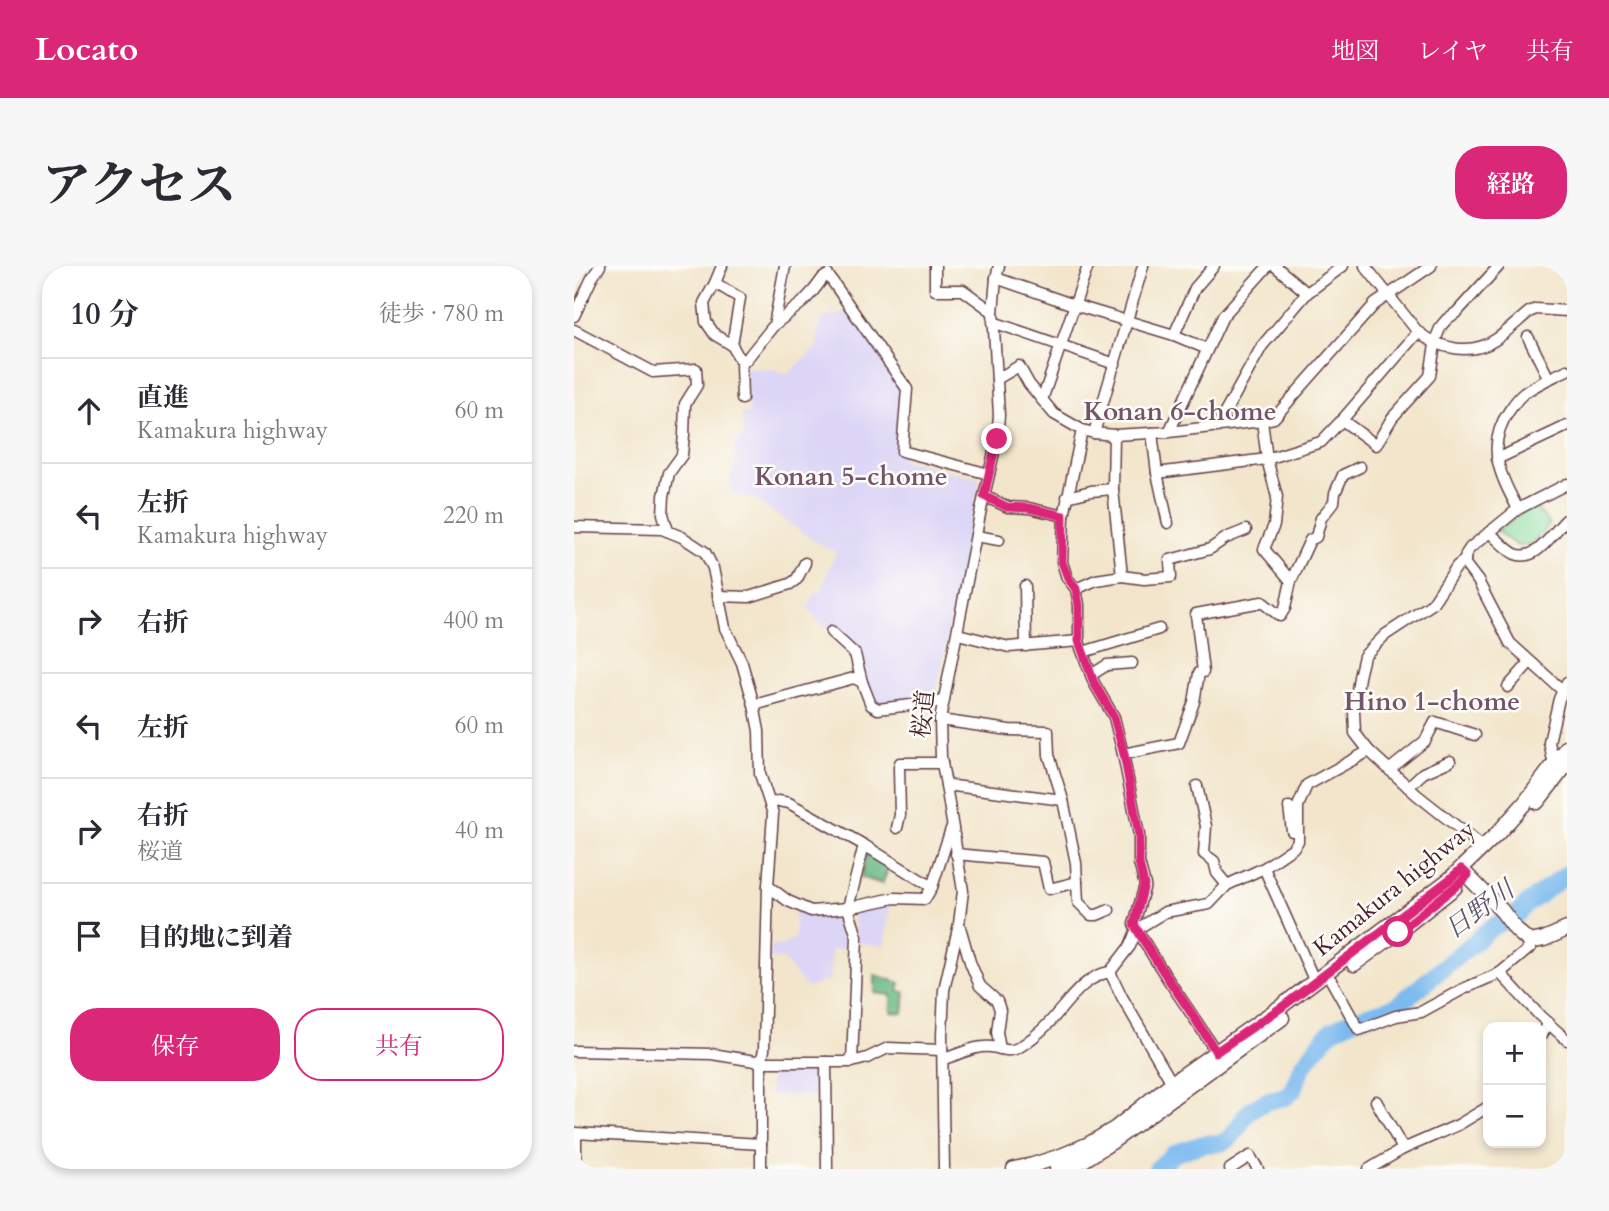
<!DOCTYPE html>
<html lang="ja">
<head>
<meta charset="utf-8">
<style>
  :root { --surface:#fff; --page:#f7f7f7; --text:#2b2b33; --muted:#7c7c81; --line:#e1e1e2; --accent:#db2777 }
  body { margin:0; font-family:Cardo,"Noto Serif JP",serif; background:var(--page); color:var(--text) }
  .controls { position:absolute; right:21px; bottom:21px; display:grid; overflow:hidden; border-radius:14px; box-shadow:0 4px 10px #0003 }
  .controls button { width:63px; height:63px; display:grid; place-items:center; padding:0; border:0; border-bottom:2px solid var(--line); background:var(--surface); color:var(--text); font:35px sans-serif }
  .stop { position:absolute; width:21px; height:21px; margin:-16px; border:5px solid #db2777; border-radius:50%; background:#fff }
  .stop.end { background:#db2777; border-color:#fff; box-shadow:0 2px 7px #0008 }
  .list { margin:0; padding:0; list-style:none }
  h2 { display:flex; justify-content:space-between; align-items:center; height:91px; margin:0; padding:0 28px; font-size:30px }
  h2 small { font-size:23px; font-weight:400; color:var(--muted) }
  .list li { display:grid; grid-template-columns:46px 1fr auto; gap:21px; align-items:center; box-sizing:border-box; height:105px; padding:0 28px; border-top:2px solid var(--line) }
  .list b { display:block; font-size:26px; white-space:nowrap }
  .list p { margin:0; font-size:23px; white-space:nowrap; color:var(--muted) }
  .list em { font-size:23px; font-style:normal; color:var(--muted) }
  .actions { display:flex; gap:14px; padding:21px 28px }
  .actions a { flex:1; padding:16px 0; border:2px solid var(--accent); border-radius:28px; text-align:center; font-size:24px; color:var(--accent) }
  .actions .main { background:var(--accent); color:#fff }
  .icon { flex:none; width:38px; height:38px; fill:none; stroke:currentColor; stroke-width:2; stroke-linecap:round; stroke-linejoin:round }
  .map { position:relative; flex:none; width:993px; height:903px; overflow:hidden; border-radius:28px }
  header { display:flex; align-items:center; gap:42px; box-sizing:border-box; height:98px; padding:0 35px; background:var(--accent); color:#fff }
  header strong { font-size:33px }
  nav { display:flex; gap:38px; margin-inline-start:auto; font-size:24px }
  .intro { display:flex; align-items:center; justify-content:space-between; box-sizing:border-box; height:168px; padding:0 42px }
  h1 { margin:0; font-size:49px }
  .button { padding:18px 32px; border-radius:28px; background:var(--accent); color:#fff; font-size:24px; font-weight:700 }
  main { display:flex; gap:42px; padding:0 42px }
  aside { flex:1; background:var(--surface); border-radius:28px; box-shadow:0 4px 10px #0003 }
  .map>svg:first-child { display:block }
  .built { fill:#dcd5f6 }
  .green { fill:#84da9d; stroke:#677c64; stroke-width:2 }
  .forest { fill:#6bba84; stroke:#5a6c58; stroke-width:2 }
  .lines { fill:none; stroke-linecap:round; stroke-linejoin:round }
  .river { stroke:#7cbaef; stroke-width:18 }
  .minor-casing { stroke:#633d43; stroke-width:13 }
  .major-casing { stroke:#633d43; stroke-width:17 }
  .minor { stroke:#fff; stroke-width:10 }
  .major { stroke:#fff; stroke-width:14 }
  .route { stroke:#db2777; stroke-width:9 }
  .labels { text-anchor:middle; stroke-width:5; stroke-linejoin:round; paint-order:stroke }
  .street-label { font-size:24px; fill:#4a1f2b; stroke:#fdfcf7 }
  .neighbourhood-label { font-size:26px; font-weight:bold; fill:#74546b; stroke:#fdfcf7 }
  .water-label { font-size:26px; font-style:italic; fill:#5c5570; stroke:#fdfcf7 }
</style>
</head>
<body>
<header>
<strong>Locato</strong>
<nav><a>地図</a><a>レイヤ</a><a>共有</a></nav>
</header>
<div class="intro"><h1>アクセス</h1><a class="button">経路</a></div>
<main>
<aside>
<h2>10 分<small>徒歩 · 780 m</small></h2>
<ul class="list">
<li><svg class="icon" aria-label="ahead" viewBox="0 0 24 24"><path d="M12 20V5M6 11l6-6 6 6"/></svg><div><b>直進</b><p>Kamakura highway</p></div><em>60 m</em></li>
<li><svg class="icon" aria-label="left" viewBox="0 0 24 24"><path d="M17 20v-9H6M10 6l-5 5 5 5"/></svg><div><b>左折</b><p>Kamakura highway</p></div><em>220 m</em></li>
<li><svg class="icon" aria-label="right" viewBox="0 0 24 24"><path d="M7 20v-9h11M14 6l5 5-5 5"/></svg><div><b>右折</b></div><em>400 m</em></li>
<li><svg class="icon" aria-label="left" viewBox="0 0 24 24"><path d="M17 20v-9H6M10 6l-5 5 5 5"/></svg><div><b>左折</b></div><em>60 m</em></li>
<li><svg class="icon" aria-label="right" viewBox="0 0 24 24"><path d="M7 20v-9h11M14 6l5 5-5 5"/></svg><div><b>右折</b><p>桜道</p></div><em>40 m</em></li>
<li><svg class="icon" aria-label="arrive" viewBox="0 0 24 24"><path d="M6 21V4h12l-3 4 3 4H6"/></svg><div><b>目的地に到着</b></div></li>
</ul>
<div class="actions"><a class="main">保存</a><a>共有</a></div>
</aside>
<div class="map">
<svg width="993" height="903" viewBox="0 0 993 903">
  <rect width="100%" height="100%" fill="#fdfcf7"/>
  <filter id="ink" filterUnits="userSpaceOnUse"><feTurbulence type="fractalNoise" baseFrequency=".0143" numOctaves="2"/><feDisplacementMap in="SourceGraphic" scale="14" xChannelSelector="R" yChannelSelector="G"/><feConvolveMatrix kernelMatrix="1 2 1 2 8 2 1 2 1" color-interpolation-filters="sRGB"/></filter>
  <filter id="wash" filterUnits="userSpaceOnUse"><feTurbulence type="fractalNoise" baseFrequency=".00686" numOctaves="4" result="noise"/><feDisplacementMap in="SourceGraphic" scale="28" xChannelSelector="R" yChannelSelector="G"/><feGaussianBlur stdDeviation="1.57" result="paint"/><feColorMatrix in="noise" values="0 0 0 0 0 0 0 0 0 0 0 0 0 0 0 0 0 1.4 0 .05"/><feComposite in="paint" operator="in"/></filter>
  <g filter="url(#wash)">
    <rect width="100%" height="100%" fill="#f2e5cb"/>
    <!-- built -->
    <g class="built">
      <path d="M277,45L329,123L324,183L328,194L406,213L361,432L307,440L301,437L291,419L292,410L284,387L275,376L263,364L246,358L234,342L241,326L247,327L262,285L251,282L180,233L161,229L155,218L162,194L160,180L170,168L168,148L175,147L171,103L173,102L199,103L214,108L243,81V68L247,53Z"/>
      <path d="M316,638L310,680L284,677L278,645Z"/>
      <path d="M221,642L270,645L279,673V683H257L256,714L233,722L209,693L196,692L197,680L209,679L221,672Z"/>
      <path d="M196,803L246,804V830L196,829Z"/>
    </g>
    <!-- green -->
    <path class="green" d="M960,240L976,258L957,279L943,280L923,265Z"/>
    <!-- forest -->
    <g class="forest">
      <path d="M293,586L315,601L308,618L287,611Z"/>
      <path d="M301,709L326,717L324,725L331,726L329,747L317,746V729L301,727Z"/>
    </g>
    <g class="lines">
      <!-- river -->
      <path class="river" d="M583,903L598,889L607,885L629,878L647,877L655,873L663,864L671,850L678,843L693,835L712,831L720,823L728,801L744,780L757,765L778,754L823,740L918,661L941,650L953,638L993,608"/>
    </g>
  </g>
  <g filter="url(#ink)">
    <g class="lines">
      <!-- minor casing -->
      <g class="minor-casing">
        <g id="minor">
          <path d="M148,0L141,17L130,37L132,56L141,69L158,79L167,96L168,133"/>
          <path d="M361,0V24H389L419,46"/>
          <path d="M701,0L733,27"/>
          <path d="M791,0L844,66C865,83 897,90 921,74C933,66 944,55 955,46L962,43L993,45"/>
          <path d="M422,12L500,39L600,69L633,83"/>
          <path d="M141,17L166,32L158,79"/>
          <path d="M0,50L18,12L26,0"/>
          <path d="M419,56L541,98"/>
          <path d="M200,59L211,0"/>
          <path d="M0,64L79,106L122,103L123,119L111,138L110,169L108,189L95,207L90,230L89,248L94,265"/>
          <path d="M600,69L621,22L640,0"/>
          <path d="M954,71L975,113"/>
          <path d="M167,96L171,95L200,59L229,36L240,24L249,12L254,9L333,123L328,185L415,208"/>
          <path d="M423,113L445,100L455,118L480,148L508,164L520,167L540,169L595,166L688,155L700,152L801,38L857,0"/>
          <path d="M468,134L514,0"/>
          <path d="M768,154L802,179L818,152L856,110L862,72L867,60L873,53L883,46L925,0"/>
          <path d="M688,155L693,193L703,231L700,259L690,283L717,315"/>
          <path d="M643,161L688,80L733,27L769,0"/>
          <path d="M508,164L490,250L488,296L493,312L502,323L505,339V375L507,382L520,417L540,451L549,488L565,569V597L571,619L560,658C584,703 616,743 642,786"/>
          <path d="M595,166L649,50L694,0"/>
          <path d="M520,167L569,0"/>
          <path d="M578,167L583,207L594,257"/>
          <path d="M540,169L539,223L548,310"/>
          <path d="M923,193L993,160"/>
          <path d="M583,207L693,193L747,176L768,154L844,66"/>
          <path d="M410,230L434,241L455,242L490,250"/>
          <path d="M493,231L517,225L539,223"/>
          <path d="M944,243C926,209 911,180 935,145C939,139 944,132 949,128C962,118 979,111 993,104"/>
          <path d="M0,261L88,263L108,271L131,286L139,302L151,362L168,397L180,439L185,465L186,508L199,548L194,620L190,784L187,796V903"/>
          <path d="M915,266C922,272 934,285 941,288C963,297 979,265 993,253"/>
          <path d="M402,270L425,274"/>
          <path d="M891,294V298L904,315L936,377L988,424"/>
          <path d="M451,320L452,380"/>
          <path d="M502,323L522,314L548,310L570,313L597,311L596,294L636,283L652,272L672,264"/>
          <path d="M144,330L175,331L216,318L223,313L231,297"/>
          <path d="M257,366L281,388L288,416"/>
          <path d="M384,368L435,381L505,375"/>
          <path d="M509,386L585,363"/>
          <path d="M517,409L533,399L558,397"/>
          <path d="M934,421L956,396"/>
          <path d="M180,439L280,412L288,416L297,439L304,443L370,435"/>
          <path d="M366,454L435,464L474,465L475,489L489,534L502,597L504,636L517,649H523L535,644"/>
          <path d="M549,488L605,477L620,436L625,407L629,406L622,348L688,336L706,350L711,342L717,315L736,274L742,271L747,252L760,236L761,227L769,209L786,201"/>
          <path d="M980,499L975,476L985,433L993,416"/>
          <path d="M815,504L851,475L861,456L901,469"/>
          <path d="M372,519L489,534"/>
          <path d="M623,520L632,560L630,588L640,595L643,607L653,619"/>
          <path d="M834,521L849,507L876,495"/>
          <path d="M196,538L204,535L215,537L290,579L358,621"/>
          <path d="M715,541L718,565"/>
          <path d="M323,562L326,549L325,502L326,497H368"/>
          <path d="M909,581L843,529L795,485L781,467L780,445L785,411L790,390L811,369L858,338L883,300L891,294L892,288L896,282L944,243L993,218"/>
          <path d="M382,588L469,596L475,623L503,616"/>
          <path d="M690,602L741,716"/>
          <path d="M194,620L214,635L237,645L274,642L320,632L351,633L358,621L377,563"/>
          <path d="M386,661L396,696L406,720L423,735L426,744L423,766L426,783"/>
          <path d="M536,706L548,731L598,817"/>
          <path d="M926,707L966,750L993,774"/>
          <path d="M757,714L785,764L822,750L847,746L889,723L926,707L957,681L956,676"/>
          <path d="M967,770L975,757"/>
          <path d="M0,785L138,788L187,796H278L293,792L314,782L368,784"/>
          <path d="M369,793C385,789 400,779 417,781C427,782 434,787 444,782C454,776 466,766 474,758C492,739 509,710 536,706L556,680L563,663L591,646L635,638L653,619L690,602L719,582L724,575V540L733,519L795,485"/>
          <path d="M252,796L253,903"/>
          <path d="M278,796L283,671L274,642L290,579"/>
          <path d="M802,835L829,883"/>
          <path d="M2,903V867L187,878"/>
          <path d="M370,903L368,770L370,724L385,658L389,625L372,519L367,492L366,454L406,248L423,173L425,149L419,46L422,12L425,0"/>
          <path d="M656,903L676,890L684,903"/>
          <path d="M795,903L829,883L884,859L914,841"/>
        </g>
      </g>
      <!-- major casing -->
      <g class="major-casing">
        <g id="major">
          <path d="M963,536L993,498"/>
          <path d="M887,603L928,645L943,665L956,676L970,673L993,663"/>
          <path d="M780,698L824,666L881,621"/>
          <path d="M440,903L459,899L487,890L515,878L542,862L598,817L705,742L876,613L923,568L950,538L993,481"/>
          <path d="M483,903L510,894L536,877L708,752"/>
        </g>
      </g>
      <!-- minor -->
      <use href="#minor" class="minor"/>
      <!-- major -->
      <use href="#major" class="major"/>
    </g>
  </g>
  <g class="lines" filter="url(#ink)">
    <!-- route -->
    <path class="route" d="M423,173L410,230L433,241L455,242L489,250L488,296L494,312L502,323L505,339V375L520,417L540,451L550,488L565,569V597L570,619L560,658C585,703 616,742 642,786L708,741L876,613L887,603L894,609L882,620L824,666"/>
  </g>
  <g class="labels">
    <!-- street labels -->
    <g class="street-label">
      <text transform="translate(349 448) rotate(-84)" y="8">桜道</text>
      <text transform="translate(820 622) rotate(-39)" y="8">Kamakura highway</text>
    </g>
    <!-- neighbourhood labels -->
    <g class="neighbourhood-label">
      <text x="606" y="154">Konan 6-chome</text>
      <text x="277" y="219">Konan 5-chome</text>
      <text x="858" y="444">Hino 1-chome</text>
    </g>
    <!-- water labels -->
    <g class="water-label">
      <text transform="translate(905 643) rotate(-36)" y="9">日野川</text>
    </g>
  </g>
</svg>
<div class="controls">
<button>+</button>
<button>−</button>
</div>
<div class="stop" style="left:824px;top:666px"></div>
<div class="stop end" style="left:423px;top:173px"></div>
</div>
</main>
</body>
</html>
